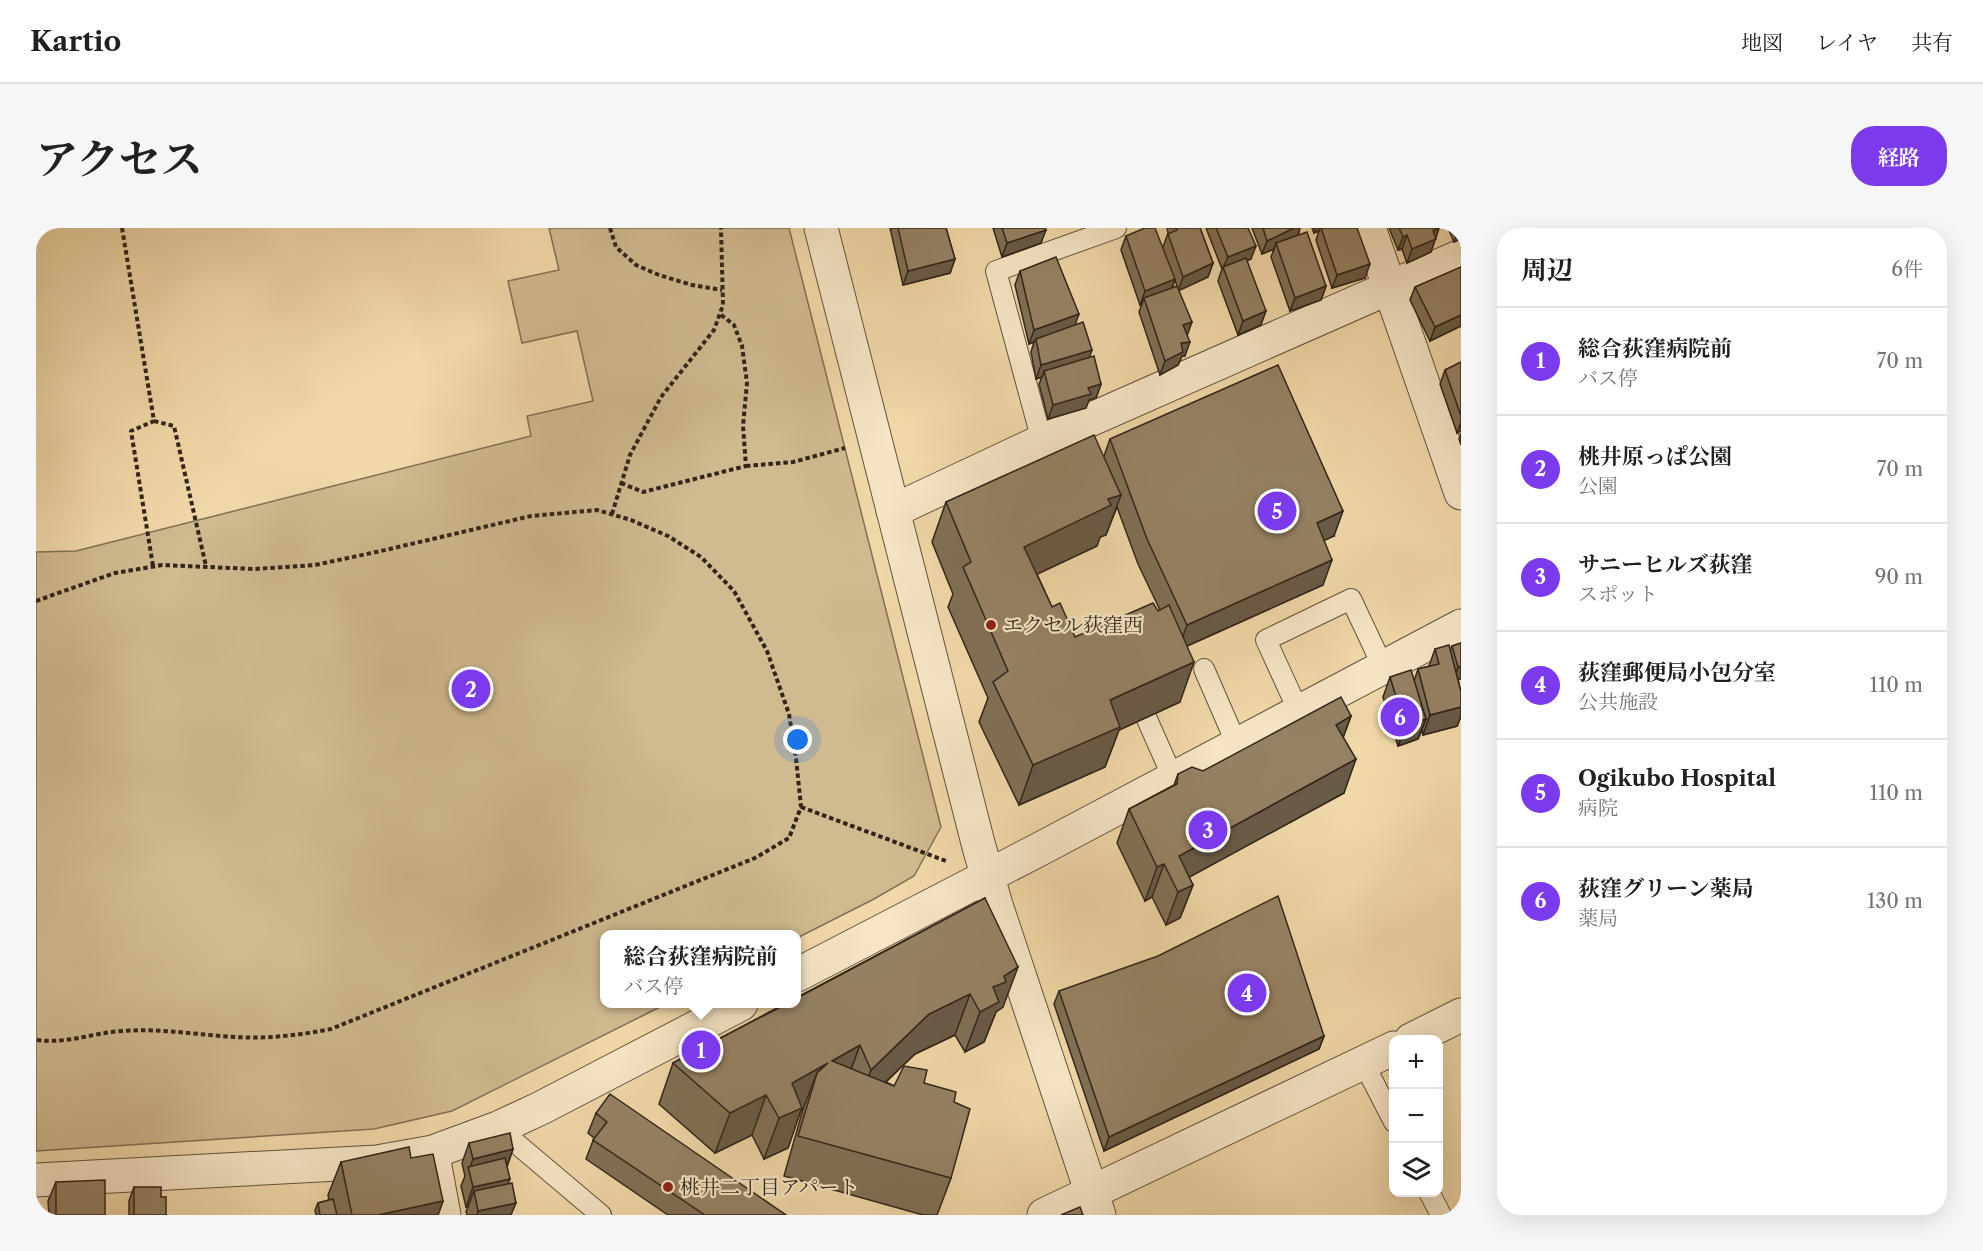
<!DOCTYPE html>
<html lang="ja">
<head>
<meta charset="utf-8">
<style>
  :root { --surface:#fff; --page:#f6f6f6; --text:#202124; --muted:#757577; --line:#e0e0e0; --accent:#7c3aed }
  body { margin:0; font-family:"Libre Caslon Text","Noto Serif JP",serif; background:var(--page); color:var(--text) }
  .controls { position:absolute; right:18px; bottom:18px; display:grid; overflow:hidden; border-radius:12px; box-shadow:0 6px 24px #0002 }
  .controls button { width:54px; height:54px; display:grid; place-items:center; padding:0; border:0; border-bottom:2px solid var(--line); background:var(--surface); color:var(--text); font:30px sans-serif }
  .you { position:absolute; left:762px; top:512px; width:21px; height:21px; margin:-15px; border:4px solid #fff; border-radius:50%; background:#1a73e8; box-shadow:0 0 0 9px #1a73e833 }
  .badge { display:grid; place-items:center; width:39px; height:39px; border-radius:50%; background:var(--accent); color:#fff; font-size:20px; font-weight:700 }
  .pin { position:absolute; translate:-50% -50%; border:3px solid #fff; box-shadow:0 2px 6px #0006 }
  .popup { position:absolute; left:564px; top:702px; width:201px; height:78px; box-sizing:border-box; display:grid; place-content:center; border-radius:12px; background:var(--surface); filter:drop-shadow(0 2px 4px #0005); font-size:20px; white-space:nowrap; color:var(--muted) }
  .popup b { font-size:22px; color:var(--text) }
  .popup::after { content:''; position:absolute; left:50%; top:100%; margin-left:-12px; border:12px solid transparent; border-top-color:var(--surface) }
  .list { margin:0; padding:0; list-style:none }
  h2 { display:flex; justify-content:space-between; align-items:center; height:78px; margin:0; padding:0 24px; font-size:26px }
  h2 small { font-size:20px; font-weight:400; color:var(--muted) }
  .list li { display:grid; grid-template-columns:39px 1fr auto; gap:18px; align-items:center; box-sizing:border-box; height:108px; padding:0 24px; border-top:2px solid var(--line) }
  .list b { display:block; font-size:22px; white-space:nowrap }
  .list p { margin:0; font-size:20px; white-space:nowrap; color:var(--muted) }
  .list em { font-size:20px; font-style:normal; color:var(--muted) }
  .icon { flex:none; width:33px; height:33px; fill:none; stroke:currentColor; stroke-width:2; stroke-linecap:round; stroke-linejoin:round }
  .map { position:relative; flex:none; width:1425px; height:987px; overflow:hidden; border-radius:24px }
  header { display:flex; align-items:center; gap:36px; box-sizing:border-box; height:84px; padding:0 30px; background:var(--surface); border-bottom:2px solid var(--line) }
  header strong { font-size:28px }
  nav { display:flex; gap:33px; margin-inline-start:auto; font-size:21px }
  .intro { display:flex; align-items:center; justify-content:space-between; box-sizing:border-box; height:144px; padding:0 36px }
  h1 { margin:0; font-size:42px }
  .button { padding:15px 27px; border-radius:24px; background:var(--accent); color:#fff; font-size:21px; font-weight:700 }
  main { display:flex; gap:36px; padding:0 36px }
  aside { flex:1; background:var(--surface); border-radius:24px; box-shadow:0 6px 24px #0002 }
  .map>svg:first-child { display:block }
  .green { fill:#d0ba90; stroke:#807055; stroke-width:1.5 }
  .lines { fill:none; stroke-linecap:round; stroke-linejoin:round }
  .service-casing { stroke:#61523e; stroke-width:22 }
  .minor-casing { stroke:#61523e; stroke-width:35 }
  .tertiary-casing { stroke:#61523e; stroke-width:35 }
  .path { stroke:#31251a; stroke-width:4; stroke-dasharray:4.5 3; stroke-linecap:butt }
  .service { stroke:#f6e6c6; stroke-width:20 }
  .minor { stroke:#f6e6c6; stroke-width:33 }
  .tertiary { stroke:#f6e6c6; stroke-width:33 }
  .wall { fill:#807056; stroke:#31251a; stroke-width:1.5; fill-rule:evenodd }
  .shaded-wall { fill:#685b46; stroke:#31251a; stroke-width:1.5 }
  .building { fill:#958264; stroke:#31251a; stroke-width:1.5 }
  .poi-dot { fill:#8f2418; stroke:#f6e6c6; stroke-width:2 }
  .labels { text-anchor:middle; stroke-width:4.5; stroke-linejoin:round; paint-order:stroke }
  .poi-label { font-size:20px; fill:#31251a; stroke:#f6e6c6; text-anchor:start }
</style>
</head>
<body>
<header>
<strong>Kartio</strong>
<nav><a>地図</a><a>レイヤ</a><a>共有</a></nav>
</header>
<div class="intro"><h1>アクセス</h1><a class="button">経路</a></div>
<main>
<div class="map">
<svg width="1425" height="987" viewBox="0 0 1425 987">
  <rect width="100%" height="100%" fill="#f1d8a8"/>
  <filter id="stains"><feTurbulence type="fractalNoise" baseFrequency=".00333" numOctaves="4"/><feColorMatrix values="0 0 0 0 .2 0 0 0 0 .09 0 0 0 0 .02 0 0 0 .5 -.17"/></filter>
  <radialGradient id="worn" r=".72"><stop offset=".6" stop-color="#630" stop-opacity="0"/><stop offset="1" stop-color="#630" stop-opacity=".3"/></radialGradient>
  <!-- green -->
  <path class="green" d="M513,0H753L905,599L878,648L838,671L761,710V706H569V776H630L416,883L338,901L0,923V324L40,323L495,208L491,188L557,173L541,103L486,115L472,53L523,42Z"/>
  <g class="lines">
    <!-- service casing -->
    <g class="service-casing">
      <g id="service">
        <path d="M1006,213L960,43L1080,0"/>
        <path d="M1168,441L1201,517"/>
        <path d="M1263,484L1230,412L1315,371L1347,439"/>
        <path d="M1110,489L1137,550"/>
        <path d="M1327,834L1358,894"/>
        <path d="M462,900L565,987"/>
        <path d="M1393,964L1405,987"/>
      </g>
    </g>
    <!-- minor casing -->
    <g class="minor-casing">
      <g id="minor">
        <path d="M1333,0L1425,265"/>
        <path d="M857,283L1006,213L1425,28"/>
        <path d="M1375,812L1425,787"/>
        <path d="M398,933L408,987"/>
        <path d="M1008,987L1358,820"/>
      </g>
    </g>
    <!-- tertiary casing -->
    <g class="tertiary-casing">
      <g id="tertiary">
        <path d="M785,0L943,619L960,677L1063,987"/>
        <path d="M761,747L1004,621L1425,398"/>
        <path d="M0,952L341,934L397,924L462,900L505,880L705,776"/>
      </g>
    </g>
    <!-- path -->
    <g class="path">
      <path d="M86,0L118,193L95,203L117,338"/>
      <path d="M574,0L580,19L600,37L623,47L656,57L686,62"/>
      <path d="M118,193L138,198L170,338"/>
      <path d="M710,238L757,234L809,220"/>
      <path d="M585,255L607,264L710,238L707,198L711,155L706,118L698,97L684,86"/>
      <path d="M576,286L594,227L625,169L678,102L687,77L685,0"/>
      <path d="M0,373L79,345L126,337L218,341L279,337L345,323L495,288L561,282L595,292L632,308L665,329L698,363L731,423L753,486L760,530L765,579L753,610L719,630L295,801C264,807 232,811 200,809C162,807 124,800 86,803C56,805 32,816 0,812"/>
      <path d="M765,579L910,633"/>
    </g>
    <!-- service -->
    <use href="#service" class="service"/>
    <!-- minor -->
    <use href="#minor" class="minor"/>
    <!-- tertiary -->
    <use href="#tertiary" class="tertiary"/>
  </g>
  <!-- wall -->
  <g class="wall">
    <path d="M854,0H910L919,31L914,45L867,57Z"/>
    <path d="M957,0H1009L1005,15L966,29Z"/>
    <path d="M1131,0H1164L1177,35L1172,49L1143,62L1151,107L1149,128H1146L1142,137L1124,147L1103,84L1106,76L1104,77L1085,22L1090,8L1127,19L1132,5ZM1139,52L1141,58L1136,60Z"/>
    <path d="M1170,0H1212L1215,31L1211,33L1225,97L1202,107L1182,53L1186,41Z"/>
    <path d="M1216,0H1264L1262,8L1290,58L1285,72L1254,83L1235,29L1238,21L1226,26Z"/>
    <path d="M1276,0H1321L1329,50L1296,60L1280,12L1283,3L1278,5Z"/>
    <path d="M1353,0H1403L1395,24L1371,35L1366,21L1362,22Z"/>
    <path d="M1412,0H1425V11L1418,14Z"/>
    <path d="M1425,39V98L1394,113L1374,72L1379,59Z"/>
    <path d="M984,43L1039,97L1065,156L1060,170L1053,172L1050,180L1012,191L1003,156L1006,149L1000,151L995,124L998,114L993,116L979,57Z"/>
    <path d="M1425,134V203L1421,205L1404,156L1409,142Z"/>
    <path d="M1425,205V217L1423,211Z"/>
    <path d="M1074,211L1298,308L1288,312L1287,357L1151,418L1144,474L1083,502L1069,539L983,577L943,494L952,470L912,379L917,366L896,314L910,274L1068,228ZM1081,279L1102,336L1124,382L1039,409L1016,379L1001,346L1061,318L1064,309L1070,307Z"/>
    <path d="M1425,415L1422,452L1425,464V488L1421,498L1387,507L1386,502L1382,511L1362,518L1347,469L1354,449L1378,453L1382,441L1393,438L1399,421L1414,422L1416,418Z"/>
    <path d="M1315,488L1307,509L1308,565L1153,649L1157,657L1144,690L1130,697L1116,669L1109,673L1081,615L1093,581L1138,557L1142,546L1167,543Z"/>
    <path d="M949,670L967,779L960,784L948,814L929,824L919,807L879,826L850,854L858,858L888,855L918,874L915,950L901,987H887L748,948L767,881L765,882L752,920L728,931L716,907L679,925L623,876L637,835Z"/>
    <path d="M1023,763L1288,808L1283,821L1068,923L1018,776Z"/>
    <path d="M560,885L750,987H632L550,931L558,910L552,905Z"/>
    <path d="M433,915L477,921L471,939L475,987H431L430,983L432,979H430L425,958L429,948L426,935Z"/>
    <path d="M375,930L407,973L402,987H280L279,982L282,975L293,972L292,967L305,934Z"/>
    <path d="M20,954L69,987H13L12,973Z"/>
    <path d="M98,959L125,969L130,987H93V973Z"/>
  </g>
  <!-- shaded-wall -->
  <g class="shaded-wall">
    <path d="M1258,0H1264L1261,10L1240,15L1238,21L1226,26L1231,13Z"/>
    <path d="M1280,0H1284L1283,3L1278,5Z"/>
    <path d="M1403,0L1395,24L1371,35L1376,21L1397,3Z"/>
    <path d="M1423,0H1425V11L1418,14Z"/>
    <path d="M1010,2L1005,15L966,29L971,15Z"/>
    <path d="M1371,7L1366,21L1362,22L1367,9Z"/>
    <path d="M1220,18L1215,31L1188,42L1187,40L1192,29Z"/>
    <path d="M919,31L914,45L867,57L872,43Z"/>
    <path d="M1177,35L1172,49L1142,63L1147,49Z"/>
    <path d="M1334,36L1329,50L1296,60L1301,47Z"/>
    <path d="M1139,51L1134,65L1108,70L1106,76L1104,77L1109,63Z"/>
    <path d="M1290,58L1285,72L1254,83L1259,70Z"/>
    <path d="M1230,83L1225,97L1202,107L1207,93Z"/>
    <path d="M1043,86L1038,100L1000,111L998,114L993,116L998,102Z"/>
    <path d="M1425,87V98L1394,113L1399,99Z"/>
    <path d="M1156,94L1151,108L1147,97Z"/>
    <path d="M1154,114L1149,128H1146L1142,137L1124,147L1129,133L1145,115Z"/>
    <path d="M1056,122L1051,136L1008,143L1006,149L1000,151L1005,137Z"/>
    <path d="M1065,156L1060,170L1053,172L1050,180L1012,191L1017,177L1052,160Z"/>
    <path d="M1425,194V203L1421,205Z"/>
    <path d="M1085,267L1070,307L1064,309L1061,318L974,359L988,319L1072,271Z"/>
    <path d="M1307,283L1298,308L1272,320L1281,295Z"/>
    <path d="M1296,332L1287,357L1142,422L1151,397Z"/>
    <path d="M1158,434L1144,474L1083,502L1069,539L983,577L997,537L1074,472Z"/>
    <path d="M1425,438V451L1417,453L1422,439Z"/>
    <path d="M1425,479V488L1421,498L1387,507L1394,487Z"/>
    <path d="M1315,488L1303,521L1300,497Z"/>
    <path d="M1390,491L1382,511L1362,518L1369,498Z"/>
    <path d="M1320,531L1308,565L1139,657L1143,628Z"/>
    <path d="M1128,636L1116,669L1109,673L1121,639Z"/>
    <path d="M1157,657L1144,690L1130,697L1142,664Z"/>
    <path d="M982,739L967,779L960,784L948,814L929,824L944,784L957,759L968,748Z"/>
    <path d="M934,766L919,807L879,826L820,882L835,842L893,786Z"/>
    <path d="M1288,808L1283,821L1068,923L1073,909Z"/>
    <path d="M824,817L809,858L796,833Z"/>
    <path d="M792,835L781,845L767,881L765,882L752,920L728,931L756,855Z"/>
    <path d="M730,867L716,907L679,925L694,885Z"/>
    <path d="M477,921L470,940L433,942L437,931Z"/>
    <path d="M474,951L466,971L438,963L432,979H430L437,959Z"/>
    <path d="M407,973L402,987H342Z"/>
    <path d="M480,975L475,987H441L442,983Z"/>
  </g>
  <!-- building -->
  <g class="building">
    <path d="M862,0H910L919,31L872,43Z"/>
    <path d="M966,0H1009L1010,2L971,15Z"/>
    <path d="M1109,0H1119L1139,51L1109,63L1090,8Z"/>
    <path d="M1140,0H1164L1177,35L1147,49L1132,6L1141,2Z"/>
    <path d="M1180,0H1212L1220,18L1192,29Z"/>
    <path d="M1227,0H1258L1231,13Z"/>
    <path d="M1285,0H1321L1334,36L1301,47Z"/>
    <path d="M1363,0H1402L1397,3L1400,11L1376,21L1371,7L1367,9Z"/>
    <path d="M1271,4L1290,58L1259,70L1240,15Z"/>
    <path d="M1020,29L1043,86L998,102L984,43Z"/>
    <path d="M1210,30L1230,83L1207,93L1187,39Z"/>
    <path d="M1425,39V87L1399,99L1379,59Z"/>
    <path d="M1141,58L1156,94L1147,97L1154,114L1145,115L1147,124L1129,133L1108,70Z"/>
    <path d="M1047,94L1056,122L1005,137L1000,111Z"/>
    <path d="M1058,128L1065,156L1052,160L1055,166L1017,177L1008,143Z"/>
    <path d="M1425,134V188L1409,142Z"/>
    <path d="M1242,137L1307,283L1281,295L1296,332L1151,397L1111,311L1074,211Z"/>
    <path d="M1058,207L1085,267L1072,271L1075,277L988,319L1016,379L1024,375L1039,409L1117,375L1122,383L1133,377L1158,434L1074,472L1084,499L997,537L957,454L972,443L927,339L935,334L910,274Z"/>
    <path d="M1425,415V438L1422,439L1416,418Z"/>
    <path d="M1413,417L1425,464V479L1394,487L1382,441L1403,436L1399,421Z"/>
    <path d="M1375,442L1390,491L1369,498L1354,449Z"/>
    <path d="M1305,469L1315,488L1300,497L1320,531L1143,628L1157,657L1142,664L1128,636L1121,639L1093,581L1141,556L1142,546L1156,539L1167,543Z"/>
    <path d="M1242,668L1288,808L1073,909L1023,763L1122,728Z"/>
    <path d="M949,670L982,739L968,748L970,754L957,759L963,774L944,784L934,766L893,786L835,842L824,817L796,833L858,858L868,838L891,842L888,855L920,864L918,874L934,881L915,950L762,908L781,845L792,835L756,855L766,880L743,890L730,867L694,885L637,835L750,776H761V770Z"/>
    <path d="M574,866L750,987H669L557,912L571,894L560,885Z"/>
    <path d="M474,905L477,921L437,931L433,915Z"/>
    <path d="M373,919L375,930L397,926L407,973L342,987H316L305,934Z"/>
    <path d="M469,930L474,951L437,959L432,939Z"/>
    <path d="M69,952V987H20V954Z"/>
    <path d="M476,955L480,975L442,983L438,963Z"/>
    <path d="M98,959H125V969H130V987H98Z"/>
    <path d="M297,971L301,987H284L282,975Z"/>
    <path d="M1044,979L1047,987H1025Z"/>
  </g>
  <!-- markers -->
  <g class="poi-dot">
    <circle cx="955" cy="397" r="6"/>
    <circle cx="632" cy="959" r="6"/>
  </g>
  <g class="labels">
    <!-- poi labels -->
    <g class="poi-label">
      <text x="967" y="404">エクセル荻窪西</text>
      <text x="644" y="966">桃井二丁目アパート</text>
    </g>
  </g>
  <rect width="100%" height="100%" filter="url(#stains)"/>
  <rect width="100%" height="100%" fill="url(#worn)"/>
</svg>
<div class="controls">
<button>+</button>
<button>−</button>
<button><svg class="icon" aria-label="layers" viewBox="0 0 24 24"><path d="M12 4l9 5-9 5-9-5zM3 14l9 5 9-5"/></svg></button>
</div>
<div class="you"></div>
<div class="pin badge" style="left:665px;top:822px">1</div>
<div class="popup"><b>総合荻窪病院前</b>バス停</div>
<div class="pin badge" style="left:435px;top:461px">2</div>
<div class="pin badge" style="left:1172px;top:602px">3</div>
<div class="pin badge" style="left:1211px;top:765px">4</div>
<div class="pin badge" style="left:1241px;top:283px">5</div>
<div class="pin badge" style="left:1364px;top:489px">6</div>
</div>
<aside>
<h2>周辺<small>6件</small></h2>
<ul class="list">
<li><span class="badge">1</span><div><b>総合荻窪病院前</b><p>バス停</p></div><em>70 m</em></li>
<li><span class="badge">2</span><div><b>桃井原っぱ公園</b><p>公園</p></div><em>70 m</em></li>
<li><span class="badge">3</span><div><b>サニーヒルズ荻窪</b><p>スポット</p></div><em>90 m</em></li>
<li><span class="badge">4</span><div><b>荻窪郵便局小包分室</b><p>公共施設</p></div><em>110 m</em></li>
<li><span class="badge">5</span><div><b>Ogikubo Hospital</b><p>病院</p></div><em>110 m</em></li>
<li><span class="badge">6</span><div><b>荻窪グリーン薬局</b><p>薬局</p></div><em>130 m</em></li>
</ul>
</aside>
</main>
</body>
</html>
